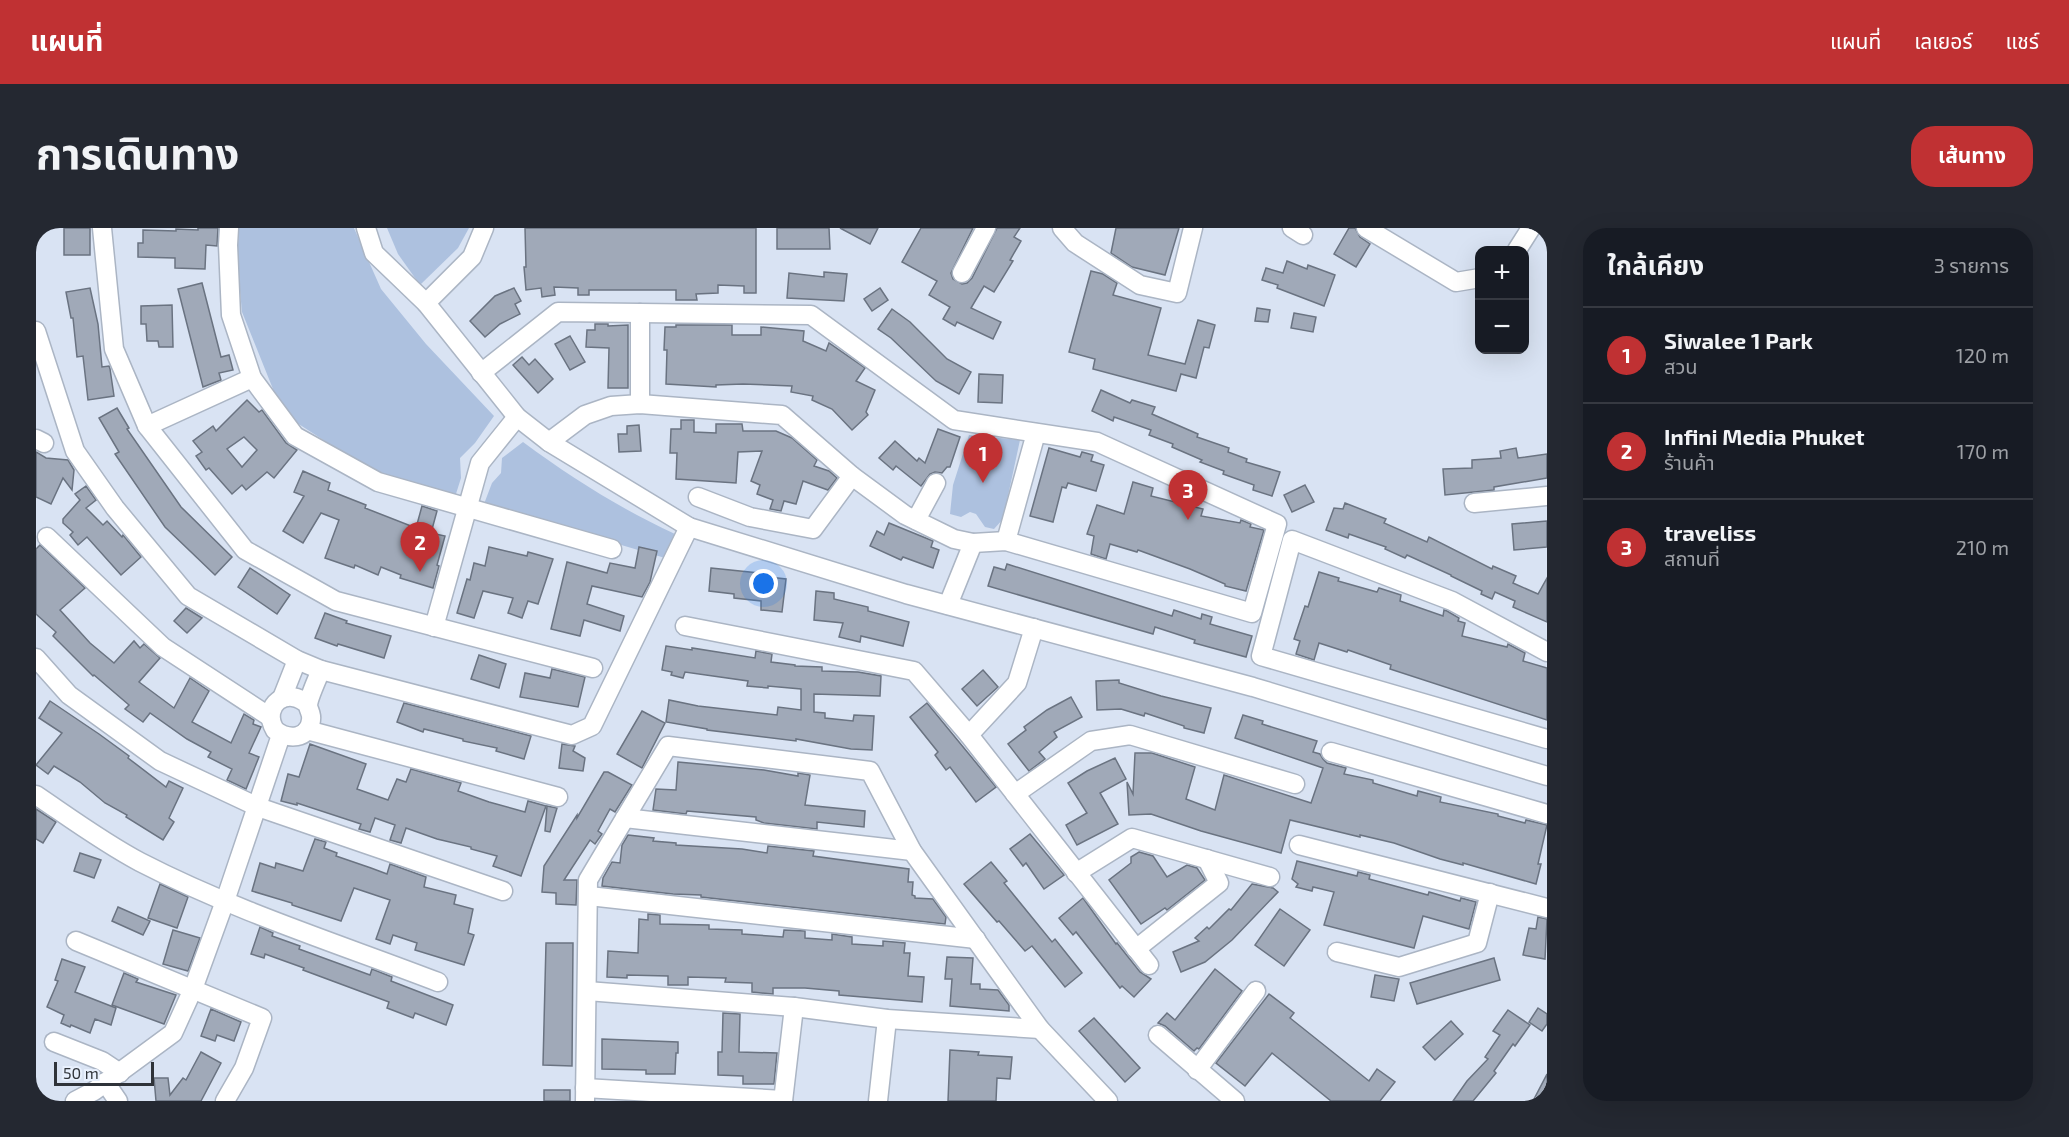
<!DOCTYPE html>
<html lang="th">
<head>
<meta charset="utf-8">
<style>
  :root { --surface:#171b24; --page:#242831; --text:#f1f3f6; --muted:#9ea1a6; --line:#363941; --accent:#c03133 }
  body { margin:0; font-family:"Exo 2","Noto Sans Thai",sans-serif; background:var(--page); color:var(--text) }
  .controls { position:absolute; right:18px; top:18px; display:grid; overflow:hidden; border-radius:12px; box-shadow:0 6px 24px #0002 }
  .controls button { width:54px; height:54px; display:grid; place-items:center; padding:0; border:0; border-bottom:2px solid var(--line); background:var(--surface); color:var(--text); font:30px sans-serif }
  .scale { position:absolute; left:18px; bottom:15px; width:100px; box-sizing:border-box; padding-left:6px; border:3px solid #2f3339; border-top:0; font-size:16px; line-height:21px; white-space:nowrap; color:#2f3339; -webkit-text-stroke:4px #e8f0fd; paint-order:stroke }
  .you { position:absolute; left:728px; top:356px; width:21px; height:21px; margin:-15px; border:4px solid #fff; border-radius:50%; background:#1a73e8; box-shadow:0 0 0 9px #1a73e833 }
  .badge { display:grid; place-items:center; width:39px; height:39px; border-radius:50%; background:var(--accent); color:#fff; font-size:20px; font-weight:700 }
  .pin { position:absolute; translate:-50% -50px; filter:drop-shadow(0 2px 3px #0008) }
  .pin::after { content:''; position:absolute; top:32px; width:21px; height:18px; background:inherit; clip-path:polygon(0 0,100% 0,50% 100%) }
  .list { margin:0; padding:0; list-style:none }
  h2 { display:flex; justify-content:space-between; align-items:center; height:78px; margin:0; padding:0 24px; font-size:26px }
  h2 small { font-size:20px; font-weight:400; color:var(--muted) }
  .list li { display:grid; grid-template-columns:39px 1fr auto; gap:18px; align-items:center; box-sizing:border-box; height:96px; padding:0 24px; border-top:2px solid var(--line) }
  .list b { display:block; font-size:22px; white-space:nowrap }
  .list p { margin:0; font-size:20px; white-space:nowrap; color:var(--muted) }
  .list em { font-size:20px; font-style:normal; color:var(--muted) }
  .map { position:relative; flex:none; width:1511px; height:873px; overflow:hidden; border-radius:24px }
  header { display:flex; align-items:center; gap:36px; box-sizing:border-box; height:84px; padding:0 30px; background:var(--accent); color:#fff }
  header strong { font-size:28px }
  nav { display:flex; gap:33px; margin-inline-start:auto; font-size:21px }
  .intro { display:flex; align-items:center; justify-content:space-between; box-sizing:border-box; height:144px; padding:0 36px }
  h1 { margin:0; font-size:42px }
  .button { padding:15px 27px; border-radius:24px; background:var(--accent); color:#fff; font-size:21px; font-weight:700 }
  main { display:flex; gap:36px; padding:0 36px }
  aside { flex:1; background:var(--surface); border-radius:24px; box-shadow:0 6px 24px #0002 }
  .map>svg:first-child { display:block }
  .green { fill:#adc1df }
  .building { fill:#a0a9b8; stroke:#6a7381; stroke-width:1.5; fill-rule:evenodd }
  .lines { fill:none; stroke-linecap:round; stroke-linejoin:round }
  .minor-casing { stroke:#abb5c4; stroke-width:21 }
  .minor { stroke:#fff; stroke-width:18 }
</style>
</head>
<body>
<header>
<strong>แผนที่</strong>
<nav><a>แผนที่</a><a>เลเยอร์</a><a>แชร์</a></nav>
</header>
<div class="intro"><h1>การเดินทาง</h1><a class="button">เส้นทาง</a></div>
<main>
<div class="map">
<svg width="1511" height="873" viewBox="0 0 1511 873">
  <rect width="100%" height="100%" fill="#d9e3f3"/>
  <!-- green -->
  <g class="green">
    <path d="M203,0H318L345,61L390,116L458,188L439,215L424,230L425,250L419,269L370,255L326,237L258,193L241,171L206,84L201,32Z"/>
    <path d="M351,0H433L422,20L384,57L362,26Z"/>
    <path d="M933,207L984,212L967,291L958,301L949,299L940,286L934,284L925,289L914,286L917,257Z"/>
    <path d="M487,214C536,250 583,280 639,306L629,330L448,276L456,255L465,245L466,230Z"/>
  </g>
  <!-- building -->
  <g class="building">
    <rect x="28" y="0" width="26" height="27"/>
    <path d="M162,0H182L181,18L170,17L169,41L139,40V30L102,29V15H107V2L140,3V1L162,2Z"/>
    <path d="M489,0H720V65H708V58L682,57V65L660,66L661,72H640V62H553V67H542V60L518,59L519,67L506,69L505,60L490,62L488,39H490Z"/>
    <path d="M741,0H793L794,21H741Z"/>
    <path d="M804,0H842L834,16Z"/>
    <path d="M885,0H937L915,45L917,51L926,56L931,55L936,50L961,0H984L978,9L985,13L974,32L977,33L958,64L948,58L935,80L965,94L957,111L921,94L919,98L907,91L914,79L893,67L901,53L866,34Z"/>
    <path d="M1080,0H1143L1129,47L1096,39L1075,25Z"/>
    <path d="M1313,0H1319L1324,9L1334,16L1320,39L1298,26Z"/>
    <path d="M1251,33L1271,41L1272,37L1299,47L1288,78L1241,60L1242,57L1226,52L1230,40L1247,45Z"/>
    <path d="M1055,43L1067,46L1081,55L1077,67L1125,80L1112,127L1149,136L1162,92L1179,97L1173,120L1168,119L1160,150L1145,146L1140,163L1057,141L1059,131L1033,124Z"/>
    <path d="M788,44L811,46L808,73L751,70L753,45L788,49Z"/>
    <path d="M166,55L185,129L193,127L197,142L183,145L185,152L167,159L142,61Z"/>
    <path d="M54,60L62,96L66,139L73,138L74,141L78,168L52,172L47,128L41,129L37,90H35L30,64Z"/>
    <path d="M478,60L485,73L479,76L484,86L464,96L449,109L434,93L459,68Z"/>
    <path d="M844,60L852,72L836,83L828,71Z"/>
    <path d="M136,77L137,119H123L122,113H111L110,96H105V78Z"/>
    <path d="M1221,80L1234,82L1232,94L1219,93Z"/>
    <path d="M856,81L874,94L911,131L935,144L923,166L900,153L855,110L842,101Z"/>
    <path d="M1258,85L1280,89L1277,104L1255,100Z"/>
    <path d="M559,96H572V98L592,97V160H572L573,120L550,119L551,102H559Z"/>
    <path d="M640,97H696V107H725V99L768,103L767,113L790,123L793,115L829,140L820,153L839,162L830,184L832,187L816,202L796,181L776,172L777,168L755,164L756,158L707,156L680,157V159L630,156L631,122H628L629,99H640Z"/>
    <path d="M534,108L549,134L534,142L519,116Z"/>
    <path d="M486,129L493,137L499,131L517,151L502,165L477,137Z"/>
    <path d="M943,146L967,147L966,175L942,174Z"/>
    <path d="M1065,162L1094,175L1096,172L1119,179L1116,186L1162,206L1161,209L1193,220L1192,224L1211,231L1210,234L1244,244L1236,268L1217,262L1218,257L1187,246L1188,243L1164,234L1166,232L1136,219L1137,216L1113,207L1115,202L1078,189L1077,193L1056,183Z"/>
    <path d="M211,172L223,184L226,182L250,215L261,222L238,250L231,244L210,262L206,257L196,266L173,240L170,242L160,228L166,224L157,213L177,198L180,203ZM208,209L221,222L206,239L191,221Z"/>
    <path d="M81,180L93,200L91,201L145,279L196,329L179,347L129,299L79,226L83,224L63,190Z"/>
    <path d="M645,192H658V204L680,205V196H706L707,203H740L756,210L781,232L778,238L793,243L801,250L792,262L767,253L760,276L748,273L745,283L734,281L737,272L721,266L724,257L715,253L726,223L702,224L700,255L640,251L641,225H634L635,201H645Z"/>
    <path d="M603,197L605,223L583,224L582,206H591V198Z"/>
    <path d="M902,201L924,209L914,239H911L906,245L899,244L894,246L885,258L860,238L857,242L843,230L859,213L881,233L883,230L889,235Z"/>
    <path d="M1013,220L1044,229L1046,224L1057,227L1055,233L1068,237L1060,263L1032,255L1030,260L1026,259L1017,294L994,288Z"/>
    <path d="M1480,220L1482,230L1511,226V250L1458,259V262L1409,267L1407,241L1436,240V232L1465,230L1464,223Z"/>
    <path d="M0,224L10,230L32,232L38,242L36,262L27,250L15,276L0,269Z"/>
    <path d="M267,243L294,255L292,262L330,277L329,280L380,300L386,278L401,283L395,305L409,308L401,337L403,338L397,360L364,350L365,347L345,339L342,347L319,337L318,340L289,330L303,292L285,285L267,315L247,303L268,268L258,264Z"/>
    <path d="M1097,254L1117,260L1115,268L1167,281L1165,288L1204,295L1205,292L1215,296L1214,299L1228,302L1210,363L1189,358V356L1154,341L1102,322L1101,324L1074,316L1070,331L1055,326L1058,308L1051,306L1061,277L1088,286Z"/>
    <path d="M1269,257L1278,274L1256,284L1248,267Z"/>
    <path d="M50,258L60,272L50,280L67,297L71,293L86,309L87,307L105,329L85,347L51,309L42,317L34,307L37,304L27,295V291L44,272L39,266Z"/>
    <path d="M1309,275L1350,291L1348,295L1391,314L1393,309L1456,341L1457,338L1480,348L1477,355L1502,366L1511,350V394L1477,379L1479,373L1459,364L1456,371L1445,366L1446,363L1415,348V347L1371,327L1369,330L1349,321L1350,319L1313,306L1312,310L1290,302L1298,280L1307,281Z"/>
    <path d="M1511,293V319L1478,322L1476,296Z"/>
    <path d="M853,295L897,313L895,319L903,322L897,340L867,329L865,332L834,318L841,303L848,307Z"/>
    <path d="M4,317L49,360L24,382L54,415L78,435L98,413L104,420L108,416L124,430L103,454L138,480L154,450L173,463L156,494L195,515L208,486L218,492L217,496L225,499L213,525L223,529L210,561L191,552L196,541L172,529L175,524L151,511L114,485L107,494L89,481L93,477L58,447L57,448L17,408L20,404L0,386V321Z"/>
    <path d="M453,319L491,328L492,324L517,331L502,376L492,373L486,390L472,385L477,370L447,363L438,390L421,385L431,351L434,352L438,335L449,338Z"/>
    <path d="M603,319L621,323L614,354L606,369L556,358L551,376L588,388L584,403L548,392L544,408L515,401L531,334L571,345L574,335L599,340Z"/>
    <path d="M971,336L1136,388L1138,382L1165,391L1166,386L1176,389L1174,396L1216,408L1210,429L1158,415L1159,412L1119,399L1117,406L952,358L958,339L969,342Z"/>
    <path d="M214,340L254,367L241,386L202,359Z"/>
    <path d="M675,340L723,345V348L750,351L746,384L725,382V373L698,370V366L673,363Z"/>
    <path d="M1283,344L1303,350L1302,353L1341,364L1343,360L1365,367L1364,373L1407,388L1408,382L1411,383L1423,390L1422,393L1429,395L1426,408L1471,419L1472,416L1489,425L1487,433L1511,440V492L1354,441L1355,437L1312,422L1311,424L1283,415L1278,432L1260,426L1264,413L1258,411L1269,378L1272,379Z"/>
    <path d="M780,363L798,365V371L832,379V383L873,394L867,418L825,408L824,414L803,409L807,395L778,392Z"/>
    <path d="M150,380L166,390L151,405L138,393Z"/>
    <path d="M289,385L311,393L310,395L355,408L348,430L302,416L301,418L279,410Z"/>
    <path d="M630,418L656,422V420L719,430L720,423L736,426L735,434L759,437V438L786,439V443L822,444L845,448L844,468L778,466V484L789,485V490L817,493L818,487L838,488L836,522L815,521L760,511V513L671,502V501L630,494L633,472L662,478L741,487L742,479L765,482V461L732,458V460L711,458L712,453L649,444L647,450L635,447L636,444L626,442Z"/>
    <path d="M443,427L470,436L463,460L435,451Z"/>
    <path d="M516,441L549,449L542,479L484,469L489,445L514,450Z"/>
    <path d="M947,442L962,459L941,478L926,461Z"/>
    <path d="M1083,452V455L1125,468L1175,480L1168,505L1148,500V498L1109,485L1108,488L1085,481L1061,482L1060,453Z"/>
    <path d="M1035,469L1046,489L1018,504L1021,509L1003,524L1009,531L993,543L972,516L990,502L988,499L1011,482Z"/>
    <path d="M14,473L63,506L93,528L92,530L130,559L133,553L147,560L133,590L138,594L127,612L90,589L91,587L69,575L44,554L18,538L12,546L0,537L26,505L3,490Z"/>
    <path d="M368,475L495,508L488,531L460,523L461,520L427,513V511L388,501L387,504L361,494Z"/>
    <path d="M891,475L960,559L940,574L914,539L910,542L899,527L902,524L874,489Z"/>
    <path d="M606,483L629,495L606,540L581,526Z"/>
    <path d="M1207,487L1227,493L1226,496L1281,513L1277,524L1284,526L1287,531L1291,535L1310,540L1308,546L1337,552V555L1381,568L1382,563L1405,569L1404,574L1462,586V588L1489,595L1490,592L1511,597L1502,636H1505L1500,656L1427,635V637L1404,631L1358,615L1324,607V609L1254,592L1245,625L1165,603L1115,586L1093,587L1091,554L1097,566L1099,525H1116L1159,539L1150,571L1179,582L1188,547L1275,575L1287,540L1199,510Z"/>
    <path d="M274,516L330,536L321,561L352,572L361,551L370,554L375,541L425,555L422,563L453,574L489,584L492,573L510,578L485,648L457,638L461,628L435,621V619L401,611L370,600L365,615L354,612L359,597L339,590L334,604L323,601L325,596L261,575V577L245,573L252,546L263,549Z"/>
    <path d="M526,516L539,518L537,523L549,530L547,543L523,540Z"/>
    <path d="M1079,530L1090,551L1064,565L1082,596L1041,617L1030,597L1051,585L1032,555L1051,543Z"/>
    <path d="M642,534L728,542L762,548V545L774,547L769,577L829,583L828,599L781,594V601L728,595L720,592V589L651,583L650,586L617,582L620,561L640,562Z"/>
    <path d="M568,544H572L596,557L579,584L574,581L562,603L566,606L559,616L554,612L528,652H541L540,677L520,676V665L506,664L508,638L541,587V590Z"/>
    <path d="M511,578L521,580L514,604L509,603Z"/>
    <path d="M0,581L20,594L7,615L0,611Z"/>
    <path d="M994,606L1028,647L1008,661L990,635L987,638L974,621Z"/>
    <path d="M592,607L618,610L617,613L640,615V617L706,621L731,625L732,618L778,623L777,628L873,641L872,654H877L876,667L879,668V670L897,671L910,689L909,696L665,669V667L637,666L566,658L567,650L576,634L584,635L586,617Z"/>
    <path d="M279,611L290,614L288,620L301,625L300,628L335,640L351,646L354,636L390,649L388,659L420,667L418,676L437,681L432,705L438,707L428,737L379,722L381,715L357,707L354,716L340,711L354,672L318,660L305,693L256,677V675L216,663L224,635L239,640L240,635L267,643Z"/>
    <path d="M1103,624L1117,628L1131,649L1151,637L1161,640L1169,652L1131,682L1129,680L1105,696L1073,652L1095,635V629Z"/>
    <path d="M44,625L65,632L58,650L38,643Z"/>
    <path d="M1261,633L1321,648L1322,644L1334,647L1333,651L1392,667L1393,664L1424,673L1425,670L1440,674L1433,701L1387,688L1378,720L1288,697L1298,664L1277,659L1276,663L1260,659L1262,656L1256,651Z"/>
    <path d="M955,634L971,653L968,655L1016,714L1019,711L1046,745L1029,759L996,718L989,723L963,693L961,694L928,656Z"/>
    <path d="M124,656L152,669L141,700L112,690Z"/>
    <path d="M1216,656L1237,660L1242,664L1196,712L1169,734L1145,744L1137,724L1163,713L1159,710L1171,699L1173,701L1193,681L1195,682Z"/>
    <path d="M1047,670L1080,716L1081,715L1104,744L1115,751L1098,769L1086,758L1084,760L1040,704L1037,707L1023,690Z"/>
    <path d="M82,679L114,693L107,707L76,693Z"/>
    <path d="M1244,681L1274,702L1248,738L1219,717Z"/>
    <path d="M612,686L624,687V696L673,697V701L706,702V706L747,709L748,702L769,703V710L796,712V706L816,709V716L847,718V713L869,715L868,725H874L872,748L888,749L886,774L803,767V763L769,760H737V766L716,764V755L689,754L690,750L652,749V757H632V748L591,747V750L571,749L572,723L602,725L603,691L612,692Z"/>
    <path d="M1502,689L1511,691L1509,731L1487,727L1493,700L1500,701Z"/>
    <path d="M224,699L237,705L236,708L264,718L263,721L334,747L336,741L356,749L355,753L417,777L410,797L379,785L377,790L351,780L353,774L267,742L268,740L229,726L228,730L215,726Z"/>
    <path d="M137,702L164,710L152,743L127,736Z"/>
    <path d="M510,715H537L536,838L507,837Z"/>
    <path d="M911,729L937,730L935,756H944V761L962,762L973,777V783L914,778L916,751H909Z"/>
    <path d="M1458,730L1464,752L1381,776L1374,755Z"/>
    <path d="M26,731L49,739L39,764L80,780L75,797L59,791L54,805L35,797L34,799L25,795L28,787L11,779L22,753L19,752Z"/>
    <path d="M1179,741L1206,763L1163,821L1161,820L1158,823L1129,798L1122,795L1131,785L1139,792Z"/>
    <path d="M88,745L102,751L100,754L140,767L128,796L76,777Z"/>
    <path d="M1339,747L1363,751L1358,773L1335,769Z"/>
    <path d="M1233,766L1258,785L1254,790L1333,853L1341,841L1359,854L1344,873H1295L1236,825L1209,858L1180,835Z"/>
    <path d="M1502,780L1511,786V796L1506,803L1493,794Z"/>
    <path d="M175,781L205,794L198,813L181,807L179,813L165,808Z"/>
    <path d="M1472,782L1494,797L1479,818L1477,816L1458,843L1460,845L1437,873H1417L1431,853L1452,831L1449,829L1464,807L1457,803Z"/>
    <path d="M687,785L704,786L703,824L741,825L738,856H707V848L682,847V824H686Z"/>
    <path d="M1058,790L1104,840L1089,854L1043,803Z"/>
    <path d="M1415,793L1427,806L1399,832L1387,819Z"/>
    <path d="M566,811L642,814V825H640L639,846H610V842L566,841Z"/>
    <path d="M914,822L943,824L942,827L976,829L974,851L961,850L960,873H912Z"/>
    <path d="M165,824L185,835L165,873H120L118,850H132L134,867L147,850L150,852Z"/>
    <path d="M1511,846V873H1497Z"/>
    <rect x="508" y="862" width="26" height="11"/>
  </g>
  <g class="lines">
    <!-- minor casing -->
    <g class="minor-casing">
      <g id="minor">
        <path d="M66,0L78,121L111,198L209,322L300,373L557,440"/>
        <path d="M193,0L192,17L195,87L216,150L259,208L342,254L576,321"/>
        <path d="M330,0L338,25L390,75L481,189L513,214L653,299L870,366L1217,459L1511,548"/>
        <path d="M1026,0L1039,15L1104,57L1141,65L1157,0"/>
        <path d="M1256,0L1267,7"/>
        <path d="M1330,0L1420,54L1444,50"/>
        <path d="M1481,22L1495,0"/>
        <path d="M926,45L950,0"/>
        <path d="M390,75L436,29L448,0"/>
        <path d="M604,85V176"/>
        <path d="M0,103L39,223L79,280L152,368L261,432L285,442L536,507L556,498L653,299"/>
        <path d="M445,145L522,84L775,87L918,192L1061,214L1241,296L1216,385L970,313L937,315L918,311L869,287L816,248L746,187L604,176L575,178L549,187L513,214"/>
        <path d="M111,198L216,150"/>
        <path d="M0,211L8,215"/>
        <path d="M662,269L714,289L777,301L816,248"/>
        <path d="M1438,275L1511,268"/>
        <path d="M880,292L900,255"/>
        <path d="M11,309L127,419L234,489"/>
        <path d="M970,313L1000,205"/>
        <path d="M912,377L937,315"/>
        <path d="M649,398L878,443L933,507L981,455L998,400"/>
        <path d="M398,399L444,235L481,189"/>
        <path d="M1511,424L1416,373L1256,312L1225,428L1511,511"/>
        <path d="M0,430L33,467L124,533L222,579L467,663"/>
        <path d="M246,470L261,432"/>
        <path d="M272,477C252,457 224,477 239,502C251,512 273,512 275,492C276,486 273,483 272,478C272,471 282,449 285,442"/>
        <path d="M271,502L522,569"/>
        <path d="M933,507L1113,737"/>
        <path d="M1295,524L1511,586"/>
        <path d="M979,566L1055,513L1094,507L1259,556"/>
        <path d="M0,567C34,590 68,615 104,634C199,683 303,716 402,754"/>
        <path d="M589,590L876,623"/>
        <path d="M1263,617L1511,680"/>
        <path d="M1040,645L1096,610L1234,649"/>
        <path d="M553,668L940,711"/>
        <path d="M40,713L226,790L208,840L189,873"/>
        <path d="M1100,721L1183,655L1171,631"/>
        <path d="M1301,724L1363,739L1441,715L1454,665"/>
        <path d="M551,763L758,779L851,791L1004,801"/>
        <path d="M1122,807L1199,873"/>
        <path d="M18,814L66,833L84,845"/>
        <path d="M1161,842L1220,763"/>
        <path d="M69,854L82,873"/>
        <path d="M549,860L747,872"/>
        <path d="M39,873L58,863L137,805L157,761L189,673L245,507"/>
        <path d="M549,873L552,652L632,518L834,543L876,623L1004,801L1072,873"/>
        <path d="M747,873L758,779"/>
        <path d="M842,873L851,791"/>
      </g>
    </g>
    <!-- minor -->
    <use href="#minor" class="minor"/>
  </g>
</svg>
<div class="controls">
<button>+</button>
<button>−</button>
</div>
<div class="scale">50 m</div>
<div class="you"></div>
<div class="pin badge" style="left:947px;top:255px">1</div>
<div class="pin badge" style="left:384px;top:344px">2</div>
<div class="pin badge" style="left:1152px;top:292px">3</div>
</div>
<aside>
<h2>ใกล้เคียง<small>3 รายการ</small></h2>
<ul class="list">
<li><span class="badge">1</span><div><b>Siwalee 1 Park</b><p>สวน</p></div><em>120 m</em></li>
<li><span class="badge">2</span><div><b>Infini Media Phuket</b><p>ร้านค้า</p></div><em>170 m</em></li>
<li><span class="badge">3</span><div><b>traveliss</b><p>สถานที่</p></div><em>210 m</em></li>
</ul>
</aside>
</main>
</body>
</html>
